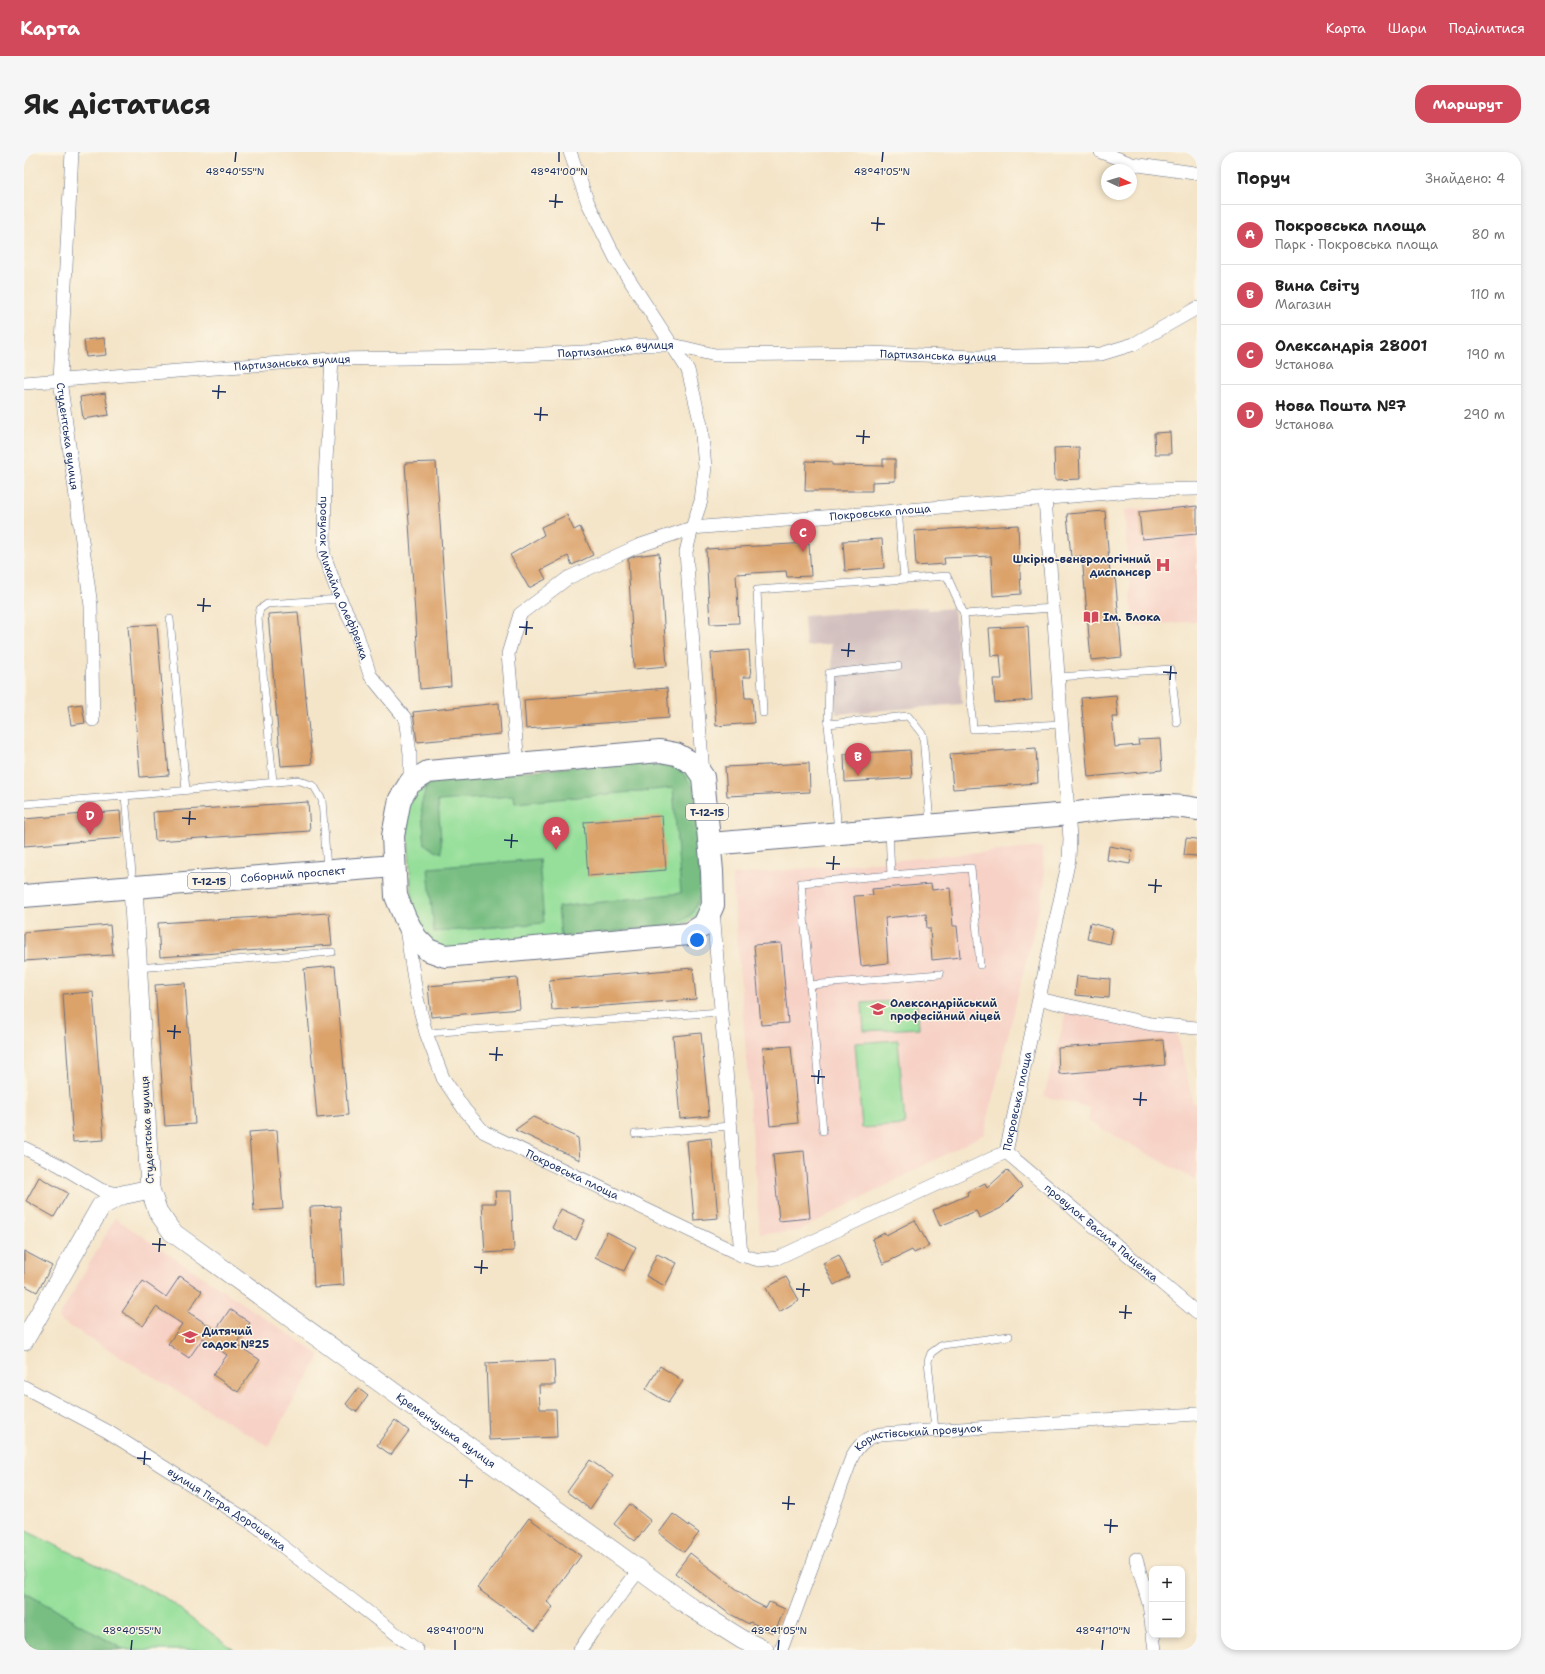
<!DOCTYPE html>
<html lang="uk">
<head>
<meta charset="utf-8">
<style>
  :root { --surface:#fff; --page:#f6f6f6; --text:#222; --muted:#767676; --line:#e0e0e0; --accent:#d1495b }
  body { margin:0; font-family:"Shantell Sans",sans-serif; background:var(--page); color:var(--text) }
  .controls { position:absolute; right:12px; bottom:12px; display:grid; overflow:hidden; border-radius:8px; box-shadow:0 2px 6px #0003 }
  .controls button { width:36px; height:36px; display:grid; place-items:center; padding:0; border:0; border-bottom:1px solid var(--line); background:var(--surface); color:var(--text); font:20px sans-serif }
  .compass { position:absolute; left:1077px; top:12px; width:36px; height:36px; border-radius:50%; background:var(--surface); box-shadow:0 2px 6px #0003; rotate:94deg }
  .you { position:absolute; left:673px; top:788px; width:14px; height:14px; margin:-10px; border:3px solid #fff; border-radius:50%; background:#1a73e8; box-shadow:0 0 0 6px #1a73e833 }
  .badge { display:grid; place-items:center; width:26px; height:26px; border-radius:50%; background:var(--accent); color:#fff; font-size:13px; font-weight:700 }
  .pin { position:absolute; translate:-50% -33px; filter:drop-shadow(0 1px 2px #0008) }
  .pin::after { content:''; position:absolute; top:21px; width:14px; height:12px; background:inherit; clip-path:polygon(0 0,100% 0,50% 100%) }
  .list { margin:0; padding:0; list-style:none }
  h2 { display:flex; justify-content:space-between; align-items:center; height:52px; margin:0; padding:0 16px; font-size:17px }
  h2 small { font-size:13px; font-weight:400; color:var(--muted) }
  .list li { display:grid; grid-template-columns:26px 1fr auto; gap:12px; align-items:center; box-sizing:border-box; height:60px; padding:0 16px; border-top:1px solid var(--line) }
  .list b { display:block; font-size:15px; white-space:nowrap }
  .list p { margin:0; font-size:13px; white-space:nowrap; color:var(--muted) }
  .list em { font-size:13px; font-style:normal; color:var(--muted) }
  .map { position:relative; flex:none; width:1173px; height:1498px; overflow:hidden; border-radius:16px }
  header { display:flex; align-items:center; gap:24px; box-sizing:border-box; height:56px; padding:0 20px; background:var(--accent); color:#fff }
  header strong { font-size:19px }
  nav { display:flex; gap:22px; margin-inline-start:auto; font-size:14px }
  .intro { display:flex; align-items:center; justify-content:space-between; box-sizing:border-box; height:96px; padding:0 24px }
  h1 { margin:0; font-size:28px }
  .button { padding:10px 18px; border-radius:16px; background:var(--accent); color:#fff; font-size:14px; font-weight:700 }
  main { display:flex; gap:24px; padding:0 24px }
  aside { flex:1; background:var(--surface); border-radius:16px; box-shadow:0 2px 6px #0003 }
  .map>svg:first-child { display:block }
  .built { fill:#f7d1c6 }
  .industrial { fill:#d2bfbf }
  .green { fill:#95df9a; stroke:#58877c }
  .forest { fill:#78be82; stroke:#4a7670 }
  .building { fill:#dba26b }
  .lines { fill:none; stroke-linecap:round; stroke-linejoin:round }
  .lane-casing { stroke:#676f83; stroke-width:8 }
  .street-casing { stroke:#676f83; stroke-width:14 }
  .secondary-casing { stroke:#676f83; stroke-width:20 }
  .highway-casing { stroke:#676f83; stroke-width:24 }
  .lane { stroke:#fff; stroke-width:7 }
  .street { stroke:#fff; stroke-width:13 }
  .secondary { stroke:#fff; stroke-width:19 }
  .highway { stroke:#fff; stroke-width:22 }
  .ticks { fill:none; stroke:#1b2f5e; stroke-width:1.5 }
  .labels { text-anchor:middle; stroke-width:3; stroke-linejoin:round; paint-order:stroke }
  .shield { fill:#fcf5e5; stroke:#5e6a86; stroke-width:1 }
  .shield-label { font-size:10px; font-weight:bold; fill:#1b2f5e }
  .street-label { font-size:11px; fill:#1b2f5e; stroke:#fcf5e5 }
  .poi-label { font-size:11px; font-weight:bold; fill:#1b2f5e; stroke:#fcf5e5; text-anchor:start }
  .ticks-label { font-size:10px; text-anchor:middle; fill:#1b2f5e; stroke:#fcf5e5; stroke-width:3; stroke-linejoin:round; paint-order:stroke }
</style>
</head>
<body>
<header>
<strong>Карта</strong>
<nav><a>Карта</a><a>Шари</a><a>Поділитися</a></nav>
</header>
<div class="intro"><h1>Як дістатися</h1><a class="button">Маршрут</a></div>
<main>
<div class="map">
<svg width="1173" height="1498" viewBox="0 0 1173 1498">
  <rect width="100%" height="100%" fill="#fcf5e5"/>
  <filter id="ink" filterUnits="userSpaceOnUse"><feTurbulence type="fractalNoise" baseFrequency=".025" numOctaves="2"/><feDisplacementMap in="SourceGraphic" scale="8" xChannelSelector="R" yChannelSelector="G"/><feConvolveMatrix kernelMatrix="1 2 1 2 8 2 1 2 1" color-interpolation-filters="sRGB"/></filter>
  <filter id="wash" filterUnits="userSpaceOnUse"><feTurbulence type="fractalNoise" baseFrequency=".012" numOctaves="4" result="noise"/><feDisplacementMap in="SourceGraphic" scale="16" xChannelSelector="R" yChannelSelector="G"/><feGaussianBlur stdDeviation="0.9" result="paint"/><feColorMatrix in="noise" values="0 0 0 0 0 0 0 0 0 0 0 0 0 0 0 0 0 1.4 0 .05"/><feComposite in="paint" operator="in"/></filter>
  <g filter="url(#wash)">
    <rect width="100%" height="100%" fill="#f4e5c9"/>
    <!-- built -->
    <g class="built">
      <path d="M1173,352V469L1109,474L1100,358Z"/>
      <path d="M1018,695L1021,732L960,982L775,1079L736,1082L708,723Z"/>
      <path d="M1042,861L1153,881L1169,951L1173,952V1029L1064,969L1067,956L1020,944Z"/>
      <path d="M91,1066L296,1203L244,1294L34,1167Z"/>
    </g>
    <!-- industrial -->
    <path class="industrial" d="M904,455V458L930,456L938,552L812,562L807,492L782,494L780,464Z"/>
    <!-- green -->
    <g class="green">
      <path d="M636,605L658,615L674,632L683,746L671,765L655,776L423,799L399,785L389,767L382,650L391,634Z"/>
      <path d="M893,848L895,876L840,879L838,851Z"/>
      <path d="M874,888L881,973L838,976L831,891Z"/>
      <path d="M0,1378L140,1445L210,1498H100L0,1440Z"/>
    </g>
    <!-- forest -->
    <g class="forest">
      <path d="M635,607L657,619L670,636L677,744L668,762L654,772L537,785L534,755L657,741L649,636L491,651L490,644L414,649L418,701L401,693L397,653L403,633L414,627Z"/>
      <path d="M515,707L520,771L410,780L404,716Z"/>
      <path d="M0,1440L100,1498H12L0,1489Z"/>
    </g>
    <g id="blocks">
      <!-- building -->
      <g class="building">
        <path d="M80,186L82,203L62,205L60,188Z"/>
        <path d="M81,241L85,263L59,267L56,245Z"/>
        <path d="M1146,280L1147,302H1131L1130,281Z"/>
        <path d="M1055,295L1056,327L1031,328L1030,296Z"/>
        <path d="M859,307H871V329L848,330V339H781L782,309L808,310V313L859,314Z"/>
        <path d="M412,310L427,534L396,537L381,311Z"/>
        <path d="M1173,354V382L1118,387L1115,360Z"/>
        <path d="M1081,359L1086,423L1091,422L1098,505L1067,508L1058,404L1047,405L1043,362Z"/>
        <path d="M543,363L550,378L556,375L569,403L548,413L544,404L517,418L522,427L505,436L486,403L520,383L517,375Z"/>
        <path d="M994,373L997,442L969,444L967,404L920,406L921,412L892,414L890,379Z"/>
        <path d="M858,387L860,416L821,419L819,389Z"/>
        <path d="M785,391L787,424L763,425L762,419L712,422L715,471L686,472L682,397Z"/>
        <path d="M635,401L643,514L610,517L604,407L611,404Z"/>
        <path d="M274,460L288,612L257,614L244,462Z"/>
        <path d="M133,472L145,623L116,625L104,474Z"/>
        <path d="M1004,474L1008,548L971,551L969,527H978L976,503L967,504L965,476Z"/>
        <path d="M725,498L727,525H719L721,546H728L730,571L692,574L687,501Z"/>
        <path d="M643,536L645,566L502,577L500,548Z"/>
        <path d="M1092,543L1094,565H1088L1091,595L1115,593L1114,588L1136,587L1138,618L1064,625L1057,546Z"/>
        <path d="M475,551L477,582L393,590L389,560Z"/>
        <path d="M58,552L61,571L47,573L44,554Z"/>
        <path d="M1012,596L1014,631L929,637L926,602Z"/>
        <path d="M886,598L888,626L821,630L820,602Z"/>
        <path d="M785,611L786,640L703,644L701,615Z"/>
        <path d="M284,650L286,679L131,689L129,660Z"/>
        <path d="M96,659L98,686L0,694V667Z"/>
        <path d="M638,664L642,718L564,724L560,670Z"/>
        <path d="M1162,686L1173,687V704L1160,703Z"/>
        <path d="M1085,694L1108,698L1106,712L1083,708Z"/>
        <path d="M907,732L908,738L926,736L929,774H933L936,805L908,808L906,776H903L902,762L861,766L864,811L837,814L830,744L849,743L848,737Z"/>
        <path d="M305,761L308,793L136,805L134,771Z"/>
        <path d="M1066,771L1089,777L1086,792L1063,787Z"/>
        <path d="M86,773L89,803L0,809V780Z"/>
        <path d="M757,791L764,871L737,873L730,793Z"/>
        <path d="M311,814L324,963L293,966L280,817Z"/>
        <path d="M669,816L672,847L528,858L525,828Z"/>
        <path d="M1053,824L1086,827L1085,846L1051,843Z"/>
        <path d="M493,826L496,857L407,865L404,834Z"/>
        <path d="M161,831L171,972L141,974L131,833Z"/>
        <path d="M69,840L80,988L49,990L39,842Z"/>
        <path d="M677,881L685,964L656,967L649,884Z"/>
        <path d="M1139,888L1141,913L1035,922L1034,896Z"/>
        <path d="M767,894L774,971L746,974L739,896Z"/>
        <path d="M509,965L554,986L556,1008L491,978Z"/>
        <path d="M253,978L259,1057L230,1059L225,980Z"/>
        <path d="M687,986L694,1066L670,1068L663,989Z"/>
        <path d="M780,999L786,1066L755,1069L749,1002Z"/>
        <path d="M983,1018L998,1035L977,1056L956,1066L952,1059L916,1074L909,1058L944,1043L943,1040L961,1031L963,1036Z"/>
        <path d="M15,1025L44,1041L30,1065L2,1049Z"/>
        <path d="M471,1039H487L490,1099L461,1101L458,1051H472Z"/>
        <path d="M316,1054L320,1133L290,1135L286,1055Z"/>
        <path d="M537,1057L561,1068L552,1088L528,1076Z"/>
        <path d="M891,1068L905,1094L890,1101L888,1098L859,1112L848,1087L861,1081L862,1083Z"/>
        <path d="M583,1080L612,1095L600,1119L571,1105Z"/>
        <path d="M0,1099L28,1114L13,1140L0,1133Z"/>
        <path d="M633,1102L653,1111L641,1134L622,1124Z"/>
        <path d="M815,1103L825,1125L810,1133L799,1111Z"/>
        <path d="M156,1124L178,1139L164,1160L192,1178L206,1157L226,1171L212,1192L236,1208L214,1240L189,1223L203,1203L179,1186L165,1206L144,1192L158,1172L132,1155L119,1174L98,1160L119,1129L142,1145Z"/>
        <path d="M762,1125L775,1148L755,1160L742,1136Z"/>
        <path d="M530,1208L531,1233H515L516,1257H532L533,1285L465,1288L462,1211Z"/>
        <path d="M636,1214L659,1229L644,1251L622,1237Z"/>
        <path d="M334,1236L344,1244L332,1260L322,1252Z"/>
        <path d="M371,1268L385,1279L367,1303L353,1293Z"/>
        <path d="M566,1308L589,1324L566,1357L543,1340Z"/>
        <path d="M606,1352L627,1369L611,1389L590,1372Z"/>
        <path d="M649,1362L675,1381L660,1400L635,1381Z"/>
        <path d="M505,1366L557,1404L523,1450L529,1455L511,1479L453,1436Z"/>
        <path d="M666,1401L728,1449L742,1456L745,1450L761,1457L750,1481L726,1470L725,1472L704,1461L651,1421Z"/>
      </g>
    </g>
  </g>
  <g filter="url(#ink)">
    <use href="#blocks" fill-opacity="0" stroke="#676f83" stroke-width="1"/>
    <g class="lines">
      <!-- lane casing -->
      <g class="lane-casing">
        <g id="lane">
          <path d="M874,358L880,426"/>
          <path d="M940,462L949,577L1038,572"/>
          <path d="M146,467L162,638"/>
          <path d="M1035,525L1147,517L1153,571"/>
          <path d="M739,561L733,438L923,424L940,462L1030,456"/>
          <path d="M804,572L884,564L899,583L906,672"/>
          <path d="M249,630L234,466L236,457L243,452L316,447"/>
          <path d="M101,644L274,628L290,634L298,648L303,717"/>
          <path d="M0,652L101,644L109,733"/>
          <path d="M814,679L804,572L805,521L874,514"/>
          <path d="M865,679L867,723"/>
          <path d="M114,816L308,800"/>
          <path d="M786,833L916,822"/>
          <path d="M402,881L697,860"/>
          <path d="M799,979L777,731L947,716L956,813"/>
          <path d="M611,982L706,974"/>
          <path d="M911,1278L904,1209L907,1201L918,1193L985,1184"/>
        </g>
      </g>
      <!-- street casing -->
      <g class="street-casing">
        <g id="street">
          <path id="s1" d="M48,0L36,228L67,454L69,568"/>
          <path d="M546,0L564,51L592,107L664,218L677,273L681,315L677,349L668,376L662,400L679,622"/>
          <path d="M1077,0L1108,12L1170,21"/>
          <path id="s2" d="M308,207L301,325L300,403L316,447L332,479L346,523L381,566L386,601V631"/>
          <path id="s3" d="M0,231L308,207L461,205L579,199L615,193H649L691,203L844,201L953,205L1077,202L1110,192L1173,156"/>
          <path id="s4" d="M494,611L484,502L496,462L544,426L614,394L668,376L1120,338L1173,337"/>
          <path d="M689,758L717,1103"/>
          <path id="s5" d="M382,777L393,846L402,881L419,926L440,957L460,980L717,1103L735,1108L753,1106L982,1000"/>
          <path d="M1015,847L1127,872L1173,876"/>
          <path d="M0,996L35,1013L77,1038L98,1043"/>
          <path id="s6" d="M982,1000L1045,707L1046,687L1021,346"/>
          <path id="s7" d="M982,1000L1173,1161"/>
          <path id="s8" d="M0,1235L83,1279L231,1373L393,1498"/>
          <path d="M1112,1407L1125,1452L1128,1476"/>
          <path d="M1129,1483L1131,1498"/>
          <path d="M556,1498L568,1480L615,1418"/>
          <path id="s9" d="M757,1498L828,1305C834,1293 842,1286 856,1282L1173,1262"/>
        </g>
      </g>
      <!-- secondary casing -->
      <g class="secondary-casing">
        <g id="secondary">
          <path id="s10" d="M126,1037L134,1060L148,1080L668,1456L719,1488L740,1498"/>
          <path d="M0,1189L77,1054L98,1043L126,1037L109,735"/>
        </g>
      </g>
      <!-- highway casing -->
      <g class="highway-casing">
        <g id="highway">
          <path d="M636,599L652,602L670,612L679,625L688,719L689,753L680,773L665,782L421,804L404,798L392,786L381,766L372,744L369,684L376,647L386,631L404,620Z"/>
          <path d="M686,692L1045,662C1087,656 1131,650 1173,657"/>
          <path id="s11" d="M0,744L370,714"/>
        </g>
      </g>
      <!-- lane -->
      <use href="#lane" class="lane"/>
      <!-- street -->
      <use href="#street" class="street"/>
      <!-- secondary -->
      <use href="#secondary" class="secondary"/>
      <!-- highway -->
      <use href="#highway" class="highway"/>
    </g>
  </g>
  <!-- ticks -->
  <path class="ticks" d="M211,10L212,0M535,10V0M858,10L859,0M525,49L539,50M531,56L532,42M847,71L861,72M853,79L854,65M188,239L202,240M194,247L195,233M510,262L524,263M516,269L517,255M832,284L846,285M839,292L840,278M173,453L187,454M179,460L180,446M495,475L509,476M502,483L503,469M817,498L831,499M824,505L825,491M1139,520L1153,521M1146,528L1147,514M158,666L172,667M165,673L166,659M480,688L494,689M487,696L488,682M802,711L816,712M809,718L810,704M1124,733L1138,734M1131,741L1132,727M143,879L157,880M150,887L151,873M465,902L479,903M472,909L473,895M787,924L801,925M794,932L795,918M1109,947L1123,948M1116,954L1117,940M128,1092L142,1093M135,1100L136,1086M450,1115L464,1116M457,1122L458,1108M772,1137L786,1138M779,1145L780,1131M1095,1160L1108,1161M1101,1167L1102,1153M113,1306L127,1307M120,1313L121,1299M435,1328L449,1329M442,1336L443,1322M758,1351L771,1352M764,1358L765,1344M1080,1373L1094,1374M1086,1381L1087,1367M107,1498L108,1488M431,1498V1488M754,1498L755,1488M1078,1498L1079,1488"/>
  <!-- icons -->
  <defs>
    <g id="hospital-bare" transform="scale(1.2)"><path d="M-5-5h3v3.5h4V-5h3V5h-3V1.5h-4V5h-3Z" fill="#d1495b" stroke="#fcf5e5" stroke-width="2.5" paint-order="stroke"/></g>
    <g id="library-bare" transform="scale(1.2)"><path d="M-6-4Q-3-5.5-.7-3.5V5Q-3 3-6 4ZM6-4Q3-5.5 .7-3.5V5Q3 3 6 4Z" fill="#d1495b" stroke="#fcf5e5" stroke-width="2.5" paint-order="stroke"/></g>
    <g id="university-bare" transform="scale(1.2)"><path d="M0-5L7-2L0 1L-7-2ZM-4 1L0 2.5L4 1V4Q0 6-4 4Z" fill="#d1495b" stroke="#fcf5e5" stroke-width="2.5" paint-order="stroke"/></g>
    <g id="school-bare" transform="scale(1.2)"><path d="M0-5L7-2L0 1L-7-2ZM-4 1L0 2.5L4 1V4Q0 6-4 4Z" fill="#d1495b" stroke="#fcf5e5" stroke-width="2.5" paint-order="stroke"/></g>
  </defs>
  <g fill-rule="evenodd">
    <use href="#hospital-bare" x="1139" y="413"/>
    <use href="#library-bare" x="1067" y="465"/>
    <use href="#university-bare" x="854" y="857"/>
    <use href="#school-bare" x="166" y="1185"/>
  </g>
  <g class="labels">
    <!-- shield labels -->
    <g class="shield">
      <rect x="662" y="652" width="42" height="16" rx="3"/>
      <rect x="164" y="721" width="42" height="16" rx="3"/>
    </g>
    <g class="shield-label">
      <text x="683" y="664">Т-12-15</text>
      <text x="185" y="733">Т-12-15</text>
    </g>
    <!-- street labels -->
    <g class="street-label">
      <text dy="4" stroke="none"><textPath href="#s3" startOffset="593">Партизанська вулиця</textPath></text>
      <text dy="4" stroke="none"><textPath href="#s3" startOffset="917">Партизанська вулиця</textPath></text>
      <text dy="4" stroke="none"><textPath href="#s3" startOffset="269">Партизанська вулиця</textPath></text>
      <text dy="4" stroke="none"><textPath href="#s1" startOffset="285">Студентська вулиця</textPath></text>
      <text dy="4" stroke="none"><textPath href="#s4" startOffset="534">Покровська площа</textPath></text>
      <text dy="4" stroke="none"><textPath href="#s2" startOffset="223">провулок Михайла Олефіренка</textPath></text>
      <text dy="4" stroke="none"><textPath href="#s11" startOffset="270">Соборний проспект</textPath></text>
      <text dy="4" stroke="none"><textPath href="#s6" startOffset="52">Покровська площа</textPath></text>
      <text transform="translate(123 978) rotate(-93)" y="4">Студентська вулиця</text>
      <text dy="4" stroke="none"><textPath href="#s5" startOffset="320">Покровська площа</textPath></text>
      <text dy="4" stroke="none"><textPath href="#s7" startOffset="125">провулок Василя Пащенка</textPath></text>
      <text dy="4" stroke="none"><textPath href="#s10" startOffset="387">Кременчуцька вулиця</textPath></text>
      <text dy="4" stroke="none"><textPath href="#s9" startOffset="280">Користівський провулок</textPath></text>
      <text dy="4" stroke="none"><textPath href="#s8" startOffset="237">вулиця Петра Дорошенка</textPath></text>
    </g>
    <!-- poi labels -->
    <g class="poi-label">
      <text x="1127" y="411" text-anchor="end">Шкірно-венерологічний<tspan x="1127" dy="13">диспансер</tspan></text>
      <text x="1079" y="469">Ім. Блока</text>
      <text x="866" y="855">Олександрійський<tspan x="866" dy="13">професійний ліцей</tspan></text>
      <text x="178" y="1183">Дитячий<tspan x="178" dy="13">садок №25</tspan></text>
    </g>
  </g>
  <g class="ticks-label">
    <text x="211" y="23">48°40'55"N</text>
    <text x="535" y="23">48°41'00"N</text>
    <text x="858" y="23">48°41'05"N</text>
    <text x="108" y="1482">48°40'55"N</text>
    <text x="431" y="1482">48°41'00"N</text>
    <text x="755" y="1482">48°41'05"N</text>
    <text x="1079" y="1482">48°41'10"N</text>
  </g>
</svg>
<div class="controls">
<button>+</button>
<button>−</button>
</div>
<svg class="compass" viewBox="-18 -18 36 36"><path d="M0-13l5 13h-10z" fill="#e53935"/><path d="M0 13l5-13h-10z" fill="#767676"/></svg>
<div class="you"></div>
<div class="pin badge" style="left:532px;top:698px">A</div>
<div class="pin badge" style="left:834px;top:624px">B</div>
<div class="pin badge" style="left:779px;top:400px">C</div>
<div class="pin badge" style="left:66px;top:683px">D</div>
</div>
<aside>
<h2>Поруч<small>Знайдено: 4</small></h2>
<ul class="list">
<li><span class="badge">A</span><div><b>Покровська площа</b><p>Парк · Покровська площа</p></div><em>80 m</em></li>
<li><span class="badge">B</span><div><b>Вина Світу</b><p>Магазин</p></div><em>110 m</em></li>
<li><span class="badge">C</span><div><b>Олександрія 28001</b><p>Установа</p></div><em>190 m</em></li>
<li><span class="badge">D</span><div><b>Нова Пошта №7</b><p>Установа</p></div><em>290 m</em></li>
</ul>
</aside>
</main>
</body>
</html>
